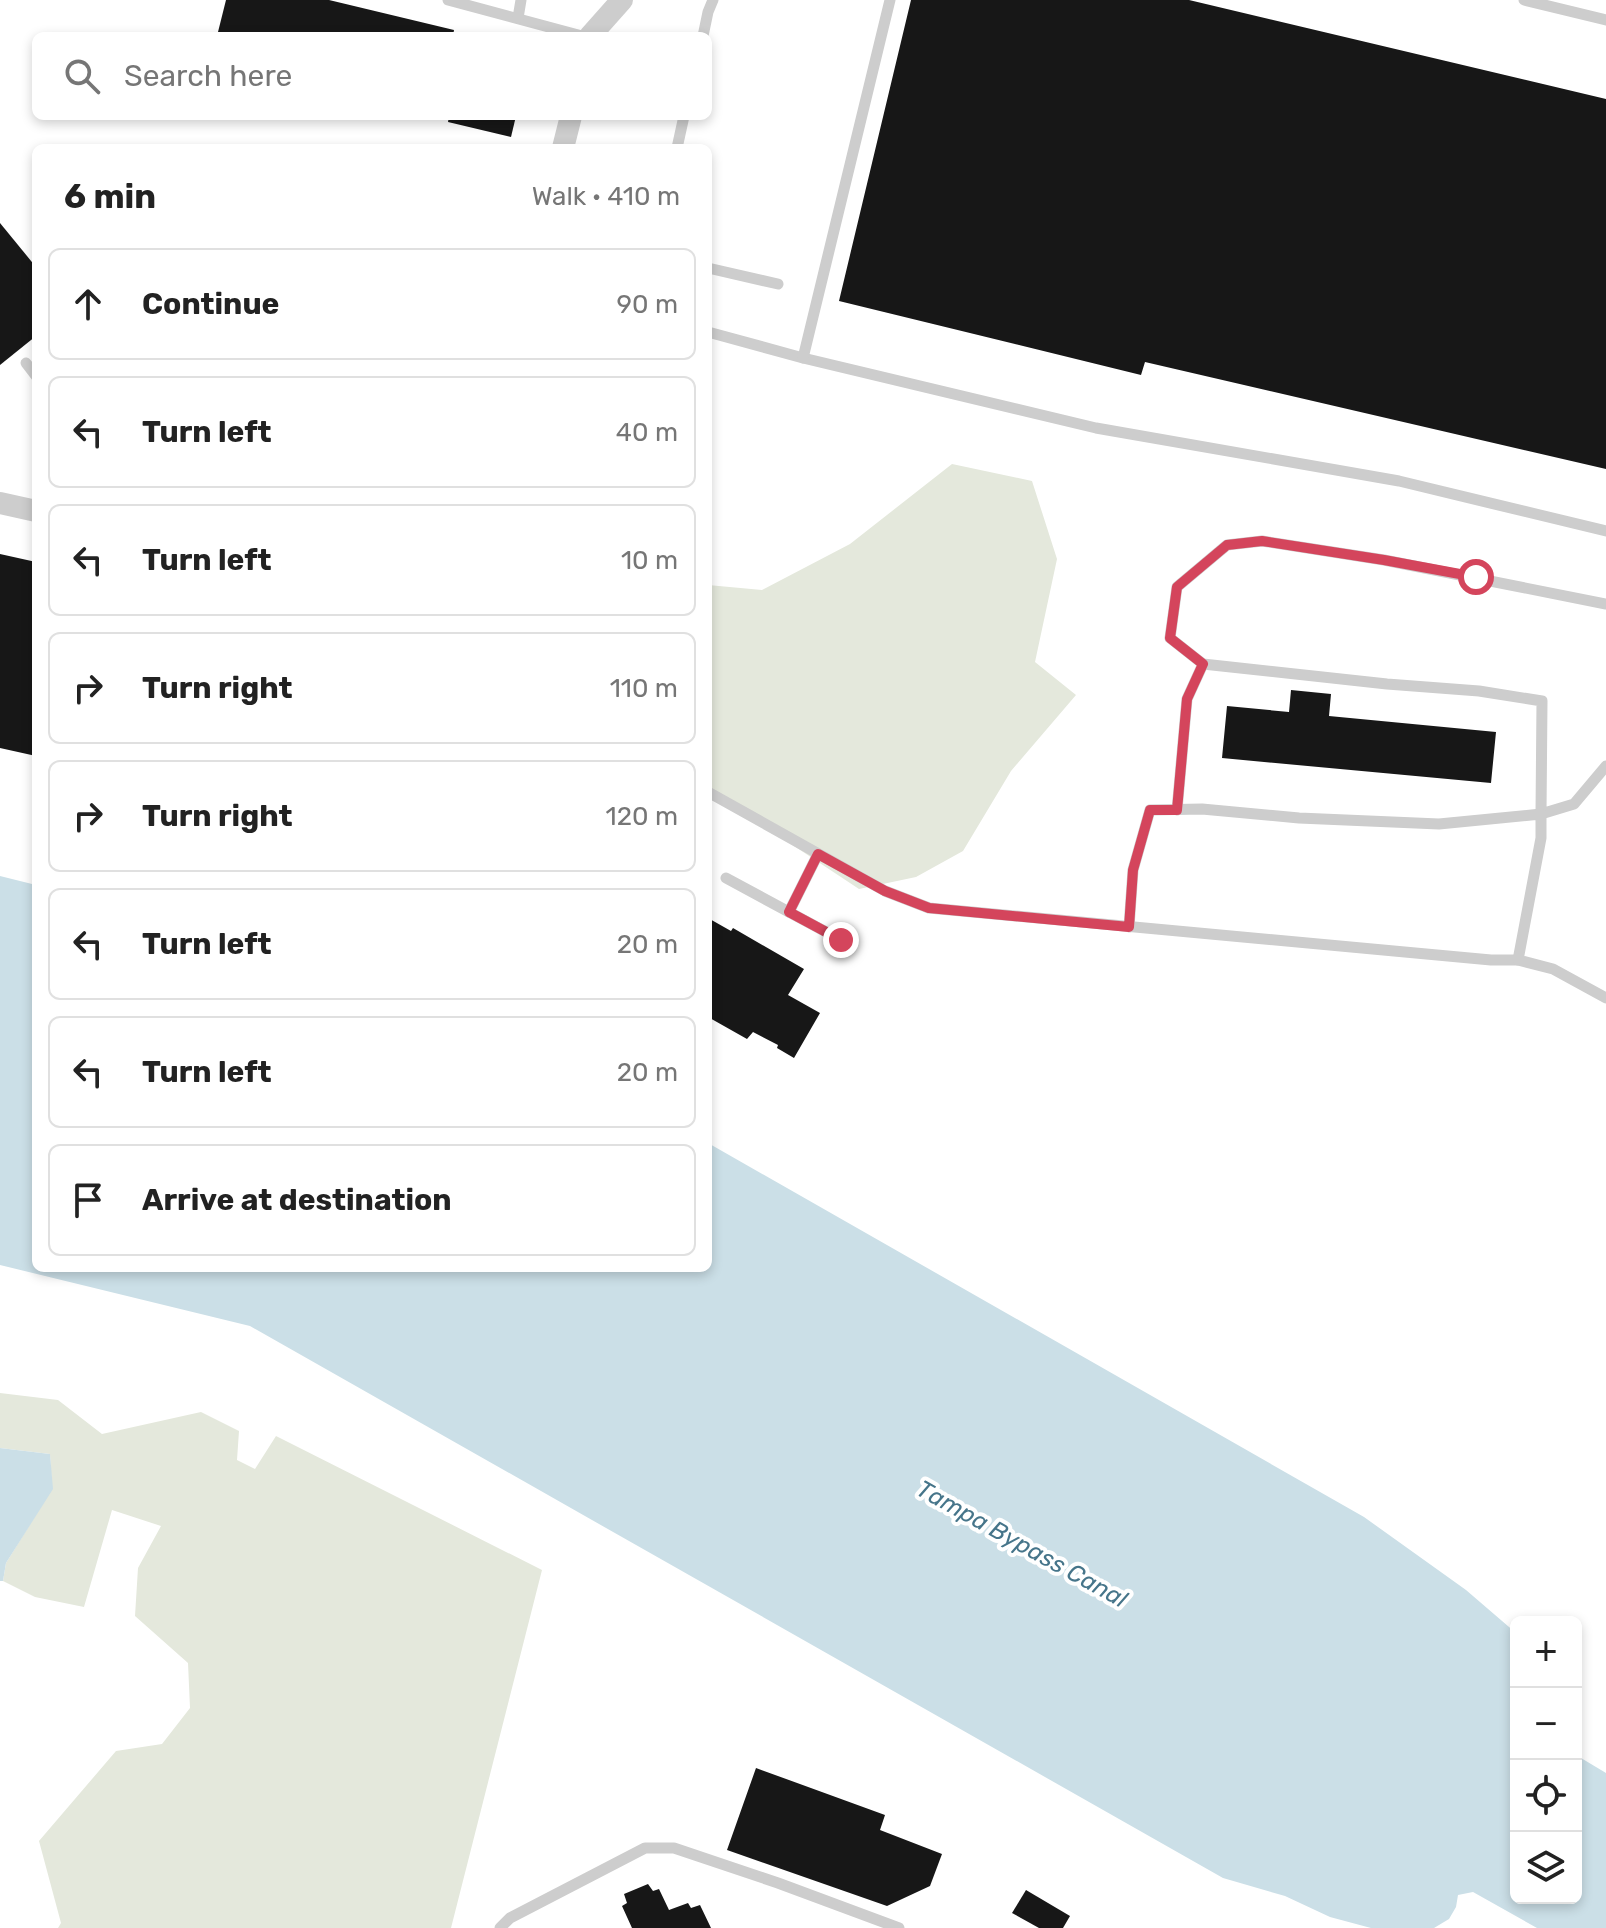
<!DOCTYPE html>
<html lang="en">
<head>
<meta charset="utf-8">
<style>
  :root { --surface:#fff; --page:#f6f6f6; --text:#222; --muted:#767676; --line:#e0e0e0 }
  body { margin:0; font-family:Rubik,sans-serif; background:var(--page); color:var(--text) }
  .controls { position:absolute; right:24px; bottom:24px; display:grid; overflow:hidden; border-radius:12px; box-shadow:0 4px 12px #0003 }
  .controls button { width:72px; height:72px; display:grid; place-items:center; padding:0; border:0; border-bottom:2px solid var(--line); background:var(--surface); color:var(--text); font:40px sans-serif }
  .stop { position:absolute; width:24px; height:24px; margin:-18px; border:6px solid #d4455c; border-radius:50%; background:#fff }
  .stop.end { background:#d4455c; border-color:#fff; box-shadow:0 2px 8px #0008 }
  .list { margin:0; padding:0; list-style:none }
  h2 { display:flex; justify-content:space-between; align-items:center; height:104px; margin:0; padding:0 32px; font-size:34px }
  h2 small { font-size:26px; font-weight:400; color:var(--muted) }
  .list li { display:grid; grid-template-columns:52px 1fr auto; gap:24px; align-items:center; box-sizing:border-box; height:112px; margin:0 16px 16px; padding:0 16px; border:2px solid var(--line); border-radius:12px }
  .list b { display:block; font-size:30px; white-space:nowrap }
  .list em { font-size:26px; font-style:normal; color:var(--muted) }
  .icon { flex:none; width:44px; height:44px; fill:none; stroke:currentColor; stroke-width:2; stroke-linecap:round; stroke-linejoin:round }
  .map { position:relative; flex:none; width:1606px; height:1928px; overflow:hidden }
  .search { position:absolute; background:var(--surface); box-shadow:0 4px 12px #0003; left:32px; top:32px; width:680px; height:88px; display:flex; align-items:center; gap:20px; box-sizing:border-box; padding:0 28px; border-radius:12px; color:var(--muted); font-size:30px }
  .panel { position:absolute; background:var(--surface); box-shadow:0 4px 12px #0003; left:32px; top:144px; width:680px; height:1128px; border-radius:12px }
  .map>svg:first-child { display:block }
  .green { fill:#e4e8dc }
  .water { fill:#cbdfe7 }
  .building { fill:#171717 }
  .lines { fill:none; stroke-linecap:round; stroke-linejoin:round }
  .service { stroke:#cdcdcd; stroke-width:11 }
  .minor { stroke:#cdcdcd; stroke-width:22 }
  .route { stroke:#d4455c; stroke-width:10 }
  .labels { text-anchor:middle; stroke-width:8; stroke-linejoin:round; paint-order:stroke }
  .water-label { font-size:24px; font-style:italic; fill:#46758a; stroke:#fff }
</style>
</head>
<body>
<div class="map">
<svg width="1606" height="1928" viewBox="0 0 1606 1928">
  <rect width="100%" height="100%" fill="#fff"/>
  <!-- green -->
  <g class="green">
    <path d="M952,464L1032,481L1057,559L1035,662L1076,695L1011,771L963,851L916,877L859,889L708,789V585L762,590L850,544Z"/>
    <path d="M0,1393L58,1400L102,1434L201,1412L239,1431L237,1460L255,1469L276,1436L542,1570L451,1928H58L61,1923L39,1841L116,1751L162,1744L190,1708L188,1663L135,1616L138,1568L161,1526L112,1510L84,1607L35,1597L3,1581L6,1563L52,1489L50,1454L0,1448Z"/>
  </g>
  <!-- water -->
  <g class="water">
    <path d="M0,876L36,885V1268H708V1143L1364,1517L1466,1590L1516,1633V1898H1576V1755L1606,1773V1928H1537L1473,1892L1458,1895L1456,1907L1449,1919L1434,1928H1371L1330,1917L1285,1896L1223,1878L250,1326L0,1265Z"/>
    <path d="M0,1448L50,1454L53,1489L6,1563L3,1581H0Z"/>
  </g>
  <!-- building -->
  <g class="building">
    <path d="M226,0H329L454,30L453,36H217Z"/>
    <path d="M911,0H1189L1606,99V469L1145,362L1141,375L839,301Z"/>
    <path d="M449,116H516L511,137L448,122Z"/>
    <path d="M0,223L36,267V336L0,365Z"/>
    <path d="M0,554L36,562V756L0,748Z"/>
    <path d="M1291,690L1331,694L1329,716L1496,732L1491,783L1222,758L1227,706L1289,712Z"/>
    <path d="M708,918L731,931L733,928L804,969L788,995L820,1013L794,1058L777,1048L778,1045L753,1032L747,1039L708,1017Z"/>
    <path d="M756,1768L885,1815L880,1830L942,1854L930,1886L887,1906L727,1850Z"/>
    <path d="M648,1884L653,1891L659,1889L669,1910L688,1903L691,1908L700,1905L711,1928H632L622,1906L627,1903L624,1894Z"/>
    <path d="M1026,1890L1070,1916L1063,1928H1039L1012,1913Z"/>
  </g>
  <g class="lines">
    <!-- service -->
    <g class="service">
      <path d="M448,0L582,36"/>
      <path d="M1524,0L1606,20"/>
      <path d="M518,18L521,0"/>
      <path d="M703,36L708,12L713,0"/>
      <path d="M677,148L684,116"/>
      <path d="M708,268L778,284"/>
      <path d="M708,332L803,358L1096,428L1399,481L1606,531"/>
      <path d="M803,358L890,0"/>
      <path d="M26,363L36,376"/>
      <path d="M1606,604L1384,560L1262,541L1227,545L1177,587L1170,638L1203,664L1387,684L1479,691L1542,701L1541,814L1574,804L1606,766"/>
      <path d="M708,792L885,891L929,908L1491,960H1518L1553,969L1606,998"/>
      <path d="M1177,810L1187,699L1203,664"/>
      <path d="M726,878L841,940"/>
      <path d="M789,912L818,854"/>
      <path d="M1129,927L1133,870L1150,810L1202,809L1299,818L1439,824L1541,814V838L1518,960"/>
      <path d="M500,1928L510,1918L645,1848H674L778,1883L899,1928"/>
    </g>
    <!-- minor -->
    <g class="minor">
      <path d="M590,36L622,0"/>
      <path d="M563,148L571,116"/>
      <path d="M0,503L36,511"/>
    </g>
  </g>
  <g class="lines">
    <!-- route -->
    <path class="route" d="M841,940L789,912L818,854L885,891L929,908L1129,927L1133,870L1150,810H1177L1187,699L1203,664L1170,638L1177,587L1227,545L1262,541L1384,560L1476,577"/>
  </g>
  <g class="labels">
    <!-- water labels -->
    <g class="water-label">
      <text transform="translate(1022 1544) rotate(29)" y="8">Tampa Bypass Canal</text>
    </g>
  </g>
</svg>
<div class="controls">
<button>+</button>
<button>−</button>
<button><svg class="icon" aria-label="locate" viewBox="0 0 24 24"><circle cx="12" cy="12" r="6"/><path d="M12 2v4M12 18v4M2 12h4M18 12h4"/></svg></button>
<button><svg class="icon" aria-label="layers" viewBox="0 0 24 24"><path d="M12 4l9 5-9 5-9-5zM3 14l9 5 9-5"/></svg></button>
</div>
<div class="stop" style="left:1476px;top:577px"></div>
<div class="stop end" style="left:841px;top:940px"></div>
<div class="search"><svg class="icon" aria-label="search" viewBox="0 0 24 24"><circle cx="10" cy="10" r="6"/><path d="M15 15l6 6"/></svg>Search here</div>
<section class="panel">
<h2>6 min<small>Walk · 410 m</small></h2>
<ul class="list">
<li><svg class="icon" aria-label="ahead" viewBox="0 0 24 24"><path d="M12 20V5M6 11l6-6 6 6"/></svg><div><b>Continue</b></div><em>90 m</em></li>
<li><svg class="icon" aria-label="left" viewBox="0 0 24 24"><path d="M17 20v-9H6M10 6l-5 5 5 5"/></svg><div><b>Turn left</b></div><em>40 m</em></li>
<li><svg class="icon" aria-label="left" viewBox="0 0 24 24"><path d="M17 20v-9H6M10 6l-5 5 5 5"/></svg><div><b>Turn left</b></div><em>10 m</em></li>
<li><svg class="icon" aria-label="right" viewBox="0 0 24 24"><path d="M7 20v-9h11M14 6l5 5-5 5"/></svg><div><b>Turn right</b></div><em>110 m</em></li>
<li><svg class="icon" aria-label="right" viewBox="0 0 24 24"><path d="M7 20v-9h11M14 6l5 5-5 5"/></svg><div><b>Turn right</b></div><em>120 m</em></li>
<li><svg class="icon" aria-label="left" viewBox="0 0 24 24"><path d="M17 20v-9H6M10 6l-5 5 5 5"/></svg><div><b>Turn left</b></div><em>20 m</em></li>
<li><svg class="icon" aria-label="left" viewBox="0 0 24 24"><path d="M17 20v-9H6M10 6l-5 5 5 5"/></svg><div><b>Turn left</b></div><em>20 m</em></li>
<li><svg class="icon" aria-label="arrive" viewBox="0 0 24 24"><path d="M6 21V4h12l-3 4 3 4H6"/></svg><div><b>Arrive at destination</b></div></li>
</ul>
</section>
</div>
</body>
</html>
